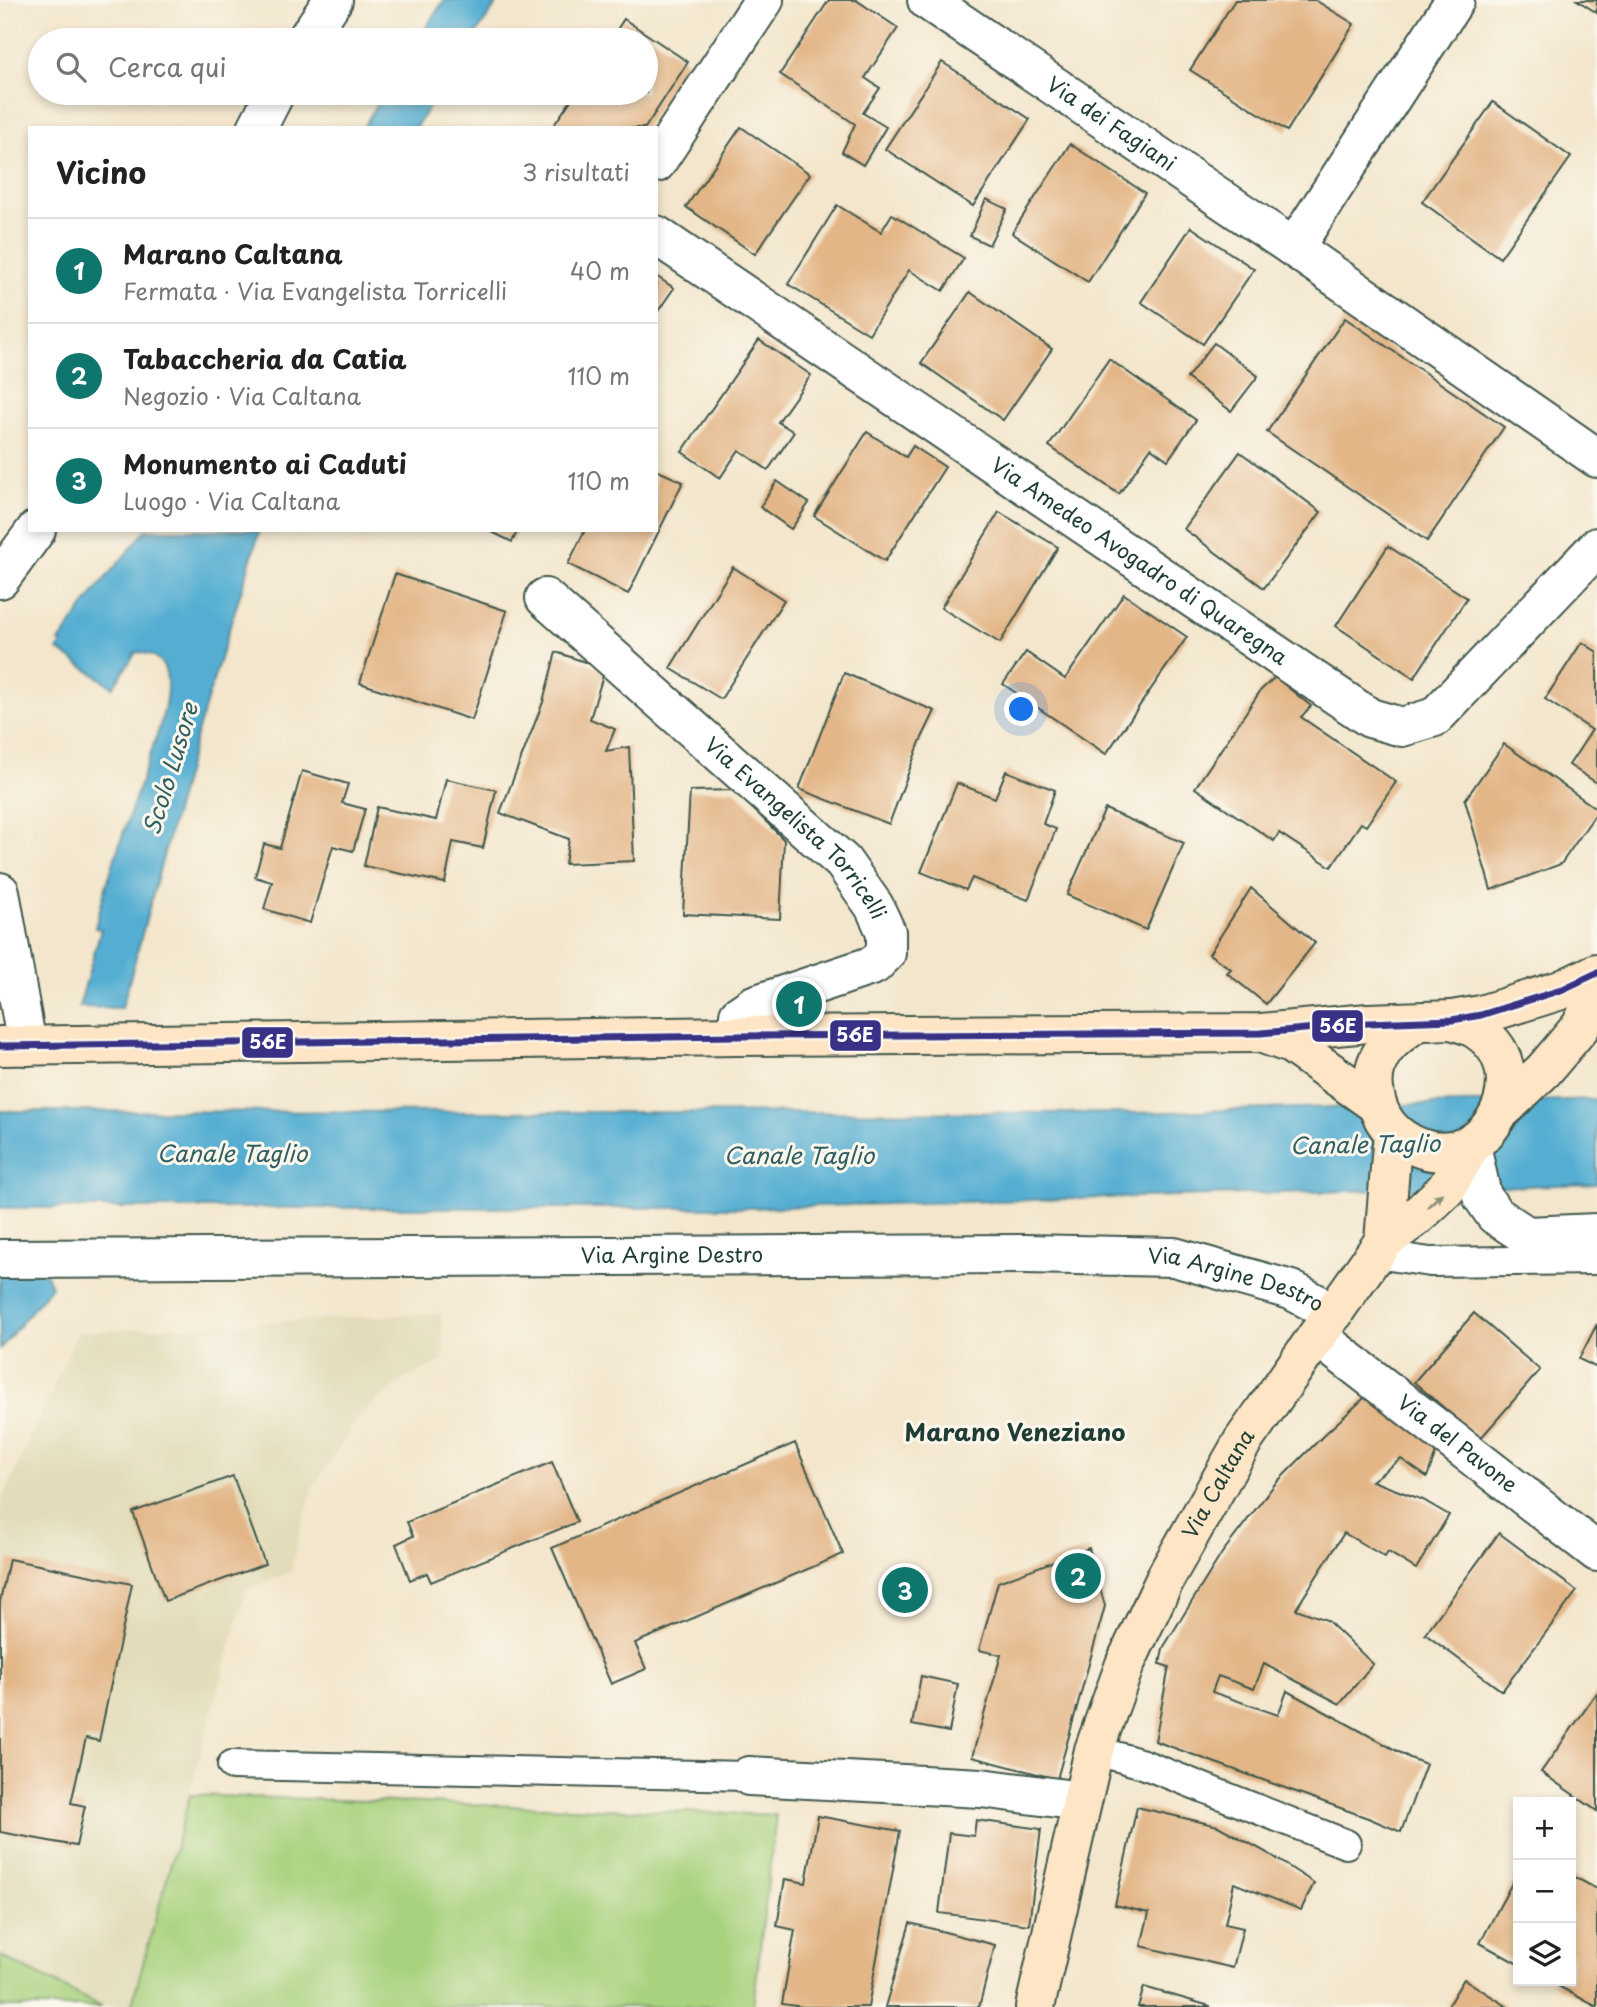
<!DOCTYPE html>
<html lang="it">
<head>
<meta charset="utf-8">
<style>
  :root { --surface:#fff; --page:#f6f6f6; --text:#222; --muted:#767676; --line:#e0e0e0; --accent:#0f766e }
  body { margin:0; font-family:"Playpen Sans",sans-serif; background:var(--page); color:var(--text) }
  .controls { position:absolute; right:21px; bottom:21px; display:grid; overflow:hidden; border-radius:0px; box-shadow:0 4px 10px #0003 }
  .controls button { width:63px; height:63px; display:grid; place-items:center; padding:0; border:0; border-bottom:2px solid var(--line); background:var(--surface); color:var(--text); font:35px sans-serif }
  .you { position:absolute; left:1022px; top:710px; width:24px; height:24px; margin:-18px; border:5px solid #fff; border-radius:50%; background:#1a73e8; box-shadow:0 0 0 10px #1a73e833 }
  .badge { display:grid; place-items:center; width:46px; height:46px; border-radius:50%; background:var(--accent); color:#fff; font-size:23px; font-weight:700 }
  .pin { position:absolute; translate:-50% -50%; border:4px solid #fff; box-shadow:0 2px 7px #0006 }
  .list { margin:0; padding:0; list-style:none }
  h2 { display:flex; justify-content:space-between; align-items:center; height:91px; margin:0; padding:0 28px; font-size:30px }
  h2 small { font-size:23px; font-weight:400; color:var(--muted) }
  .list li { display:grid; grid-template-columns:46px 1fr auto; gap:21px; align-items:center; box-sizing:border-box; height:105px; padding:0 28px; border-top:2px solid var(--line) }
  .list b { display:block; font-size:26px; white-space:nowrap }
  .list p { margin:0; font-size:23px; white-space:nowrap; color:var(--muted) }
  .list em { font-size:23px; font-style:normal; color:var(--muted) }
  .icon { flex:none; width:38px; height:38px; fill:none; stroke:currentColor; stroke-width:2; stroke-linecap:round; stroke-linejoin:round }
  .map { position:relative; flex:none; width:1597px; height:2007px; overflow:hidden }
  .search { position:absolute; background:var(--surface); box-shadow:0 4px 10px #0003; left:28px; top:28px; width:630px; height:77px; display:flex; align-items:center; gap:18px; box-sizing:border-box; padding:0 24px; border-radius:38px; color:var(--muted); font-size:26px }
  .panel { position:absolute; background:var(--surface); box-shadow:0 4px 10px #0003; left:28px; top:126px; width:630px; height:406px; border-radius:0px }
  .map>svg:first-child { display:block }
  .built { fill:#e2dcba }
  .green { fill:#a8d27e; stroke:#648859; stroke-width:2 }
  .water { fill:#55aed2; stroke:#3a7683; stroke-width:2 }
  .building { fill:#e3b687 }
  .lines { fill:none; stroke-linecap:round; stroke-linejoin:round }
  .service-casing { stroke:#3f564b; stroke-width:32 }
  .minor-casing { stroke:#3f564b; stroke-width:42 }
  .secondary-casing { stroke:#3f564b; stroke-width:42 }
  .service { stroke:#fff; stroke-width:28 }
  .minor { stroke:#fff; stroke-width:38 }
  .secondary { stroke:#fde5c5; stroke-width:38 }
  .bus-1-casing { stroke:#fbf7ec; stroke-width:12 }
  .bus-1 { stroke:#393185; stroke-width:7 }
  .oneway { fill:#8e917c }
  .labels { text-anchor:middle; stroke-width:6; stroke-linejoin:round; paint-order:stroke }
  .street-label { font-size:21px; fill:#1f3d34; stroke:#fbf7ec }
  .water-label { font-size:23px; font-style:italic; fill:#2f5f63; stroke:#fbf7ec }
  .quarter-label { font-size:24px; font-weight:bold; fill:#1f3d34; stroke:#fbf7ec }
  .line-badge { stroke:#fbf7ec; stroke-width:2.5 }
  .badge-label { font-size:19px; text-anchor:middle; font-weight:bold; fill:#fff }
</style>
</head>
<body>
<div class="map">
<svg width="1597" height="2007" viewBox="0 0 1597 2007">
  <rect width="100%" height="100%" fill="#fbf7ec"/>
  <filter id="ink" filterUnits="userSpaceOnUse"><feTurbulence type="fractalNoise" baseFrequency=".0143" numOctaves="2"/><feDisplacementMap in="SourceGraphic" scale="14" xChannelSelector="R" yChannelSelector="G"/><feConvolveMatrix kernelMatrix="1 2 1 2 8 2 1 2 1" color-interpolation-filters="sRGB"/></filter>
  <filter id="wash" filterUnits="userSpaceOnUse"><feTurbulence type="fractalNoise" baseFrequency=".00686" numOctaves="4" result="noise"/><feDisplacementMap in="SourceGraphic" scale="28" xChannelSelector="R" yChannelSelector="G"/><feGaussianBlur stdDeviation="1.57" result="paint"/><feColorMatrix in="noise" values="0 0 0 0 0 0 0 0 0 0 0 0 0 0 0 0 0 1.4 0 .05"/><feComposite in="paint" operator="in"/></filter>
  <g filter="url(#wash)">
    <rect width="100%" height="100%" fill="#f3e6cc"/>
    <!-- built -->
    <path class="built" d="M441,1313L444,1360L403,1380L362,1413L314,1486L296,1545L292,1572L246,1590L131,2007H102L0,1956V1505L78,1332Z"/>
    <!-- green -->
    <g class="green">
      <path d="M190,1795L776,1815L753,2007H131Z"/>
      <path d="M0,1956L102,2007H0Z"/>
    </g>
    <!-- water -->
    <g class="water">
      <path d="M444,0H499L472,40H418Z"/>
      <path d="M383,93H438L415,128H363Z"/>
      <path d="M146,530H260L196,736L122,1008L79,1007L101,929L95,928C108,874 127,822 145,770C154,742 168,711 167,681C166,661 155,653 136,652L113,687L58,650L62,644L59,642L98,587Z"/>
      <path d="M1597,1099V1184L746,1208H0V1111L1133,1113Z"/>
      <path d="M45,1272L51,1287L0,1349V1273Z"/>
    </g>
    <g id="blocks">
      <!-- building -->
      <g class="building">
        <path d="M829,0H856L898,28L865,78L880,88L863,113L886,127L863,165L842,152L855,124L780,74Z"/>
        <path d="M1235,0H1315L1354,24L1287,131L1190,70Z"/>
        <path d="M1577,0H1597V13Z"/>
        <path d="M624,19L688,62L645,128H559L554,125L576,93H646V40H610Z"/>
        <path d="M942,62L1030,119L973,206L885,149Z"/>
        <path d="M1493,102L1571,157L1500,258L1422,202Z"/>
        <path d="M741,127L810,174L755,254L686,207Z"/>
        <path d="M1070,144L1145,193L1088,282L1012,233Z"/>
        <path d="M986,199L1007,209L989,245L970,236Z"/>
        <path d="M837,205L881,232L892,214L964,258L943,291L909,270L869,334L788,284Z"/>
        <path d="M1191,227L1254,269L1203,344L1141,302Z"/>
        <path d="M656,276L674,288L656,314Z"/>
        <path d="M970,292L1052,349L1003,420L921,363Z"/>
        <path d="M1345,318L1504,427L1427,541L1267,432Z"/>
        <path d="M759,340L811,375L778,422L794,432L768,470L739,450L720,478L682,452Z"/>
        <path d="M1214,343L1258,376L1231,411L1187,378Z"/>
        <path d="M1109,359L1196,420L1168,460L1151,448L1119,494L1049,446Z"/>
        <path d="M867,432L906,457L913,446L945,467L885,561L814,516Z"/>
        <path d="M1240,452L1321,512L1264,588L1184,529Z"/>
        <path d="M656,470L683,482L628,594L568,564L585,530H656Z"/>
        <path d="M777,481L809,503L791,529L760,507Z"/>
        <path d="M999,512L1058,547L1000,643L941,608Z"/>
        <path d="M488,530H518L512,542Z"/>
        <path d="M1388,546L1467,598L1414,678L1336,626Z"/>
        <path d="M733,567L784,600L721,699L670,668Z"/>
        <path d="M395,574L507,611L472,720L360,683Z"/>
        <path d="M1124,594L1187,637L1106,754L1003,684L1026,652L1065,679Z"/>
        <path d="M1582,642L1597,652V783L1569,765L1592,730L1545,699Z"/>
        <path d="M556,652L605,669L590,719L615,729L606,751L629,747L634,861L565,864L569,839L500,813L543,702Z"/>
        <path d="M844,673L935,711L920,742L889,824L799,789Z"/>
        <path d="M1275,677L1311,706L1301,717L1396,782L1366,826L1361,823L1331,867L1279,833L1274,841L1195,788L1261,690Z"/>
        <path d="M1504,744L1597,809V812L1561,864L1491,890L1465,800Z"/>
        <path d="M302,771L348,784L342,803L365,809L353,851L333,846L310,923L264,909L272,882L255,877L264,844L280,848Z"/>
        <path d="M1006,771L1055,790L1043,824L1056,829L1028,900L972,878L966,890L921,872L957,783L995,798Z"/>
        <path d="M446,779L496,790L483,848L453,842L445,883L364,866L377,807L436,820Z"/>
        <path d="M735,790L784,840L780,919L683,914L690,791Z"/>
        <path d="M1105,809L1184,843L1146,930L1067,895Z"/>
        <path d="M1251,888L1315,943L1266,1004L1227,973L1231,969L1209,954Z"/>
        <path d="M1474,1313L1540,1370L1480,1439L1414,1382Z"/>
        <path d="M1597,1324V1368L1579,1359Z"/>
        <path d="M1375,1388L1439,1444L1427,1477L1401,1459L1372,1481L1423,1500L1449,1515L1416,1569L1388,1552L1385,1557L1344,1533L1296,1609L1327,1620L1373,1664L1340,1704L1264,1664L1254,1689L1218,1676L1212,1692L1278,1715L1287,1691L1410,1758L1426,1764L1401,1832L1368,1818L1155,1741L1169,1667L1160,1664L1163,1648L1222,1553L1275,1484L1325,1434Z"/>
        <path d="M795,1443L843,1554L635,1643L646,1669L611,1684L552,1548Z"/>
        <path d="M552,1462L577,1522L431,1582L427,1573L410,1580L396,1544L413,1536L407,1522Z"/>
        <path d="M233,1476L265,1564L165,1601L133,1512Z"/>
        <path d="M1499,1533L1577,1591L1502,1691L1425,1634Z"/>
        <path d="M1089,1548L1105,1606L1057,1779L972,1757L1001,1655L979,1650L998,1582Z"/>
        <path d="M9,1559L132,1584L99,1741L86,1738L71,1803L85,1806L76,1846L0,1832V1602Z"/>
        <path d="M921,1676L958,1684L949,1732L912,1725Z"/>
        <path d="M1597,1693V1811L1541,1772Z"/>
        <path d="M1137,1807L1218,1826L1271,1855L1314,1883L1301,1910L1234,1883L1225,1924L1243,1928L1233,1968L1141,1946L1149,1913L1115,1905Z"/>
        <path d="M818,1816L900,1831L868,2007H803L782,2004L795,1930L777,1926L785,1879L806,1883Z"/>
        <path d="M976,1820L1041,1829L1029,1925L939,1913L949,1833L974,1836Z"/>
        <path d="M1518,1872V1964L1480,1943Z"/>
        <path d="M1571,1875L1597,1889V2007L1549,1981H1571Z"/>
        <path d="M910,1923L995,1945L979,2007H885Z"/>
        <path d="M1464,1979L1508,2007H1447Z"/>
        <path d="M1144,1987L1210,2006V2007H1138Z"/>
      </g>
    </g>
  </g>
  <g filter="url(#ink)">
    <use href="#blocks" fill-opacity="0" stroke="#3f564b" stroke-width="2"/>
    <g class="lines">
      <!-- service casing -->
      <g class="service-casing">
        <g id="service">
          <path d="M1376,1254L1430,1262L1597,1260"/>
          <path d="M1094,1750L1143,1764L1346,1844"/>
          <path d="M232,1765L749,1776"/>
        </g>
      </g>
      <!-- minor casing -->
      <g class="minor-casing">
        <g id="minor">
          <path id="s1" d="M927,0L1294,248L1597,458"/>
          <path d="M306,40L333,0"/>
          <path d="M257,128L275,93"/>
          <path d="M656,163L764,0"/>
          <path id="s2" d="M656,235L1370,718L1402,727L1435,717L1597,547"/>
          <path d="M1294,248L1455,0"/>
          <path d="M0,579L36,530"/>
          <path id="s3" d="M545,598L843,862L874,906L886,932V953L874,965L754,1005L739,1015L738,1036"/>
          <path d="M0,892L27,1046"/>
          <path d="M1471,1145L1482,1196L1495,1215L1527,1236L1597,1233"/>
          <path id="s4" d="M0,1259L1025,1254L1174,1257L1291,1290L1334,1313"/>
          <path id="s5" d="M1317,1336L1597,1552"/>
          <path d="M749,1776L981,1788L1081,1801"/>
        </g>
      </g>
      <!-- secondary casing -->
      <g class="secondary-casing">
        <g id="secondary">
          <path d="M1417,1022C1392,1038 1370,1056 1374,1090C1377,1111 1385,1127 1403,1139C1479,1190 1546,1075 1477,1030C1470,1025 1460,1023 1452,1020"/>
          <path d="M1263,1034L1291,1044L1376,1104"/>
          <path d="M0,1046L738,1036L1261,1033L1368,1023L1452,1020L1481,1015L1561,990L1597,973"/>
          <path d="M1501,1111L1544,1070L1581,1026L1597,993"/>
          <path d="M1384,1241L1393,1132"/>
          <path id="s6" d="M1035,2007L1094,1750L1125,1664L1168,1573L1243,1441L1384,1241L1415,1218L1446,1189L1471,1145"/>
        </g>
      </g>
      <!-- service -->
      <use href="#service" class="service"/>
      <!-- minor -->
      <use href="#minor" class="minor"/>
      <!-- secondary -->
      <use href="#secondary" class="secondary"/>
      <!-- bus-1 casing -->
      <g class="bus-1-casing">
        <path id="bus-1" d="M0,1046L738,1036L1261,1033L1368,1023L1452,1020L1481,1015L1561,990L1597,973"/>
      </g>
      <!-- bus-1 -->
      <use href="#bus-1" class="bus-1"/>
    </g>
    <!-- one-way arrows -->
    <defs><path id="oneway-solid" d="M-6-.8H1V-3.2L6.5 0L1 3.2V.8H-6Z" transform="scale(1.75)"/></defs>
    <use class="oneway" href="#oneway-solid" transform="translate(1435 1200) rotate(-43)"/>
  </g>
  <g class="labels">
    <!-- street labels -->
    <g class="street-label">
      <text dy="7" stroke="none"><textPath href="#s1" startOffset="222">Via dei Fagiani</textPath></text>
      <text dy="7" stroke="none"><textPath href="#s2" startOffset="583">Via Amedeo Avogadro di Quaregna</textPath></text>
      <text dy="7" stroke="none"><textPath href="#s3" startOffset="341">Via Evangelista Torricelli</textPath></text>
      <text dy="7" stroke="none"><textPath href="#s4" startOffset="672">Via Argine Destro</textPath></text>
      <text dy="7" stroke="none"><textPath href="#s4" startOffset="1239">Via Argine Destro</textPath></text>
      <text dy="7" stroke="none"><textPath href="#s5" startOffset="177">Via del Pavone</textPath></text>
      <text dy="7" stroke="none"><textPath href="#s6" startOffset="558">Via Caltana</textPath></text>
    </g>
    <!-- water labels -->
    <g class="water-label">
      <text transform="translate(171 769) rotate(-73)" y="8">Scolo Lusore</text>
      <text transform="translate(1365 1145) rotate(-1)" y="8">Canale Taglio</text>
      <text x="232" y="1162">Canale Taglio</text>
      <text x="799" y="1164">Canale Taglio</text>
    </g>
    <!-- quarter labels -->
    <g class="quarter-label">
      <text x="1015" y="1441">Marano Veneziano</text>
    </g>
  </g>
  <g class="line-badge">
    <rect x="1311" y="1009" width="53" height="34" rx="7" fill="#393185"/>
    <rect x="829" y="1019" width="53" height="33" rx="7" fill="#393185"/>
    <rect x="241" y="1026" width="53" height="33" rx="7" fill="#393185"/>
  </g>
  <g class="badge-label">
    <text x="1338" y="1033">56E</text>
    <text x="855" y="1042">56E</text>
    <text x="268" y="1049">56E</text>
  </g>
</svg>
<div class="controls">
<button>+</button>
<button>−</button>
<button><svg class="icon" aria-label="layers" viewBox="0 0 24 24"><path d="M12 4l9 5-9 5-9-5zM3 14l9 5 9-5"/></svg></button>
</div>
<div class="you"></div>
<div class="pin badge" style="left:799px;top:1004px">1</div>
<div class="pin badge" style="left:1078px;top:1576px">2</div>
<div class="pin badge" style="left:905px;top:1590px">3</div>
<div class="search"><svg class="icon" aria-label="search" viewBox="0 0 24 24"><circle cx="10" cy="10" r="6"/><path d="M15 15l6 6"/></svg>Cerca qui</div>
<section class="panel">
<h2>Vicino<small>3 risultati</small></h2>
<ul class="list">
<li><span class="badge">1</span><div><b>Marano Caltana</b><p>Fermata · Via Evangelista Torricelli</p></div><em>40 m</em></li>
<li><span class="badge">2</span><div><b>Tabaccheria da Catia</b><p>Negozio · Via Caltana</p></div><em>110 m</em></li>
<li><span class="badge">3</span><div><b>Monumento ai Caduti</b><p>Luogo · Via Caltana</p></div><em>110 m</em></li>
</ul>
</section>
</div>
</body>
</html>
